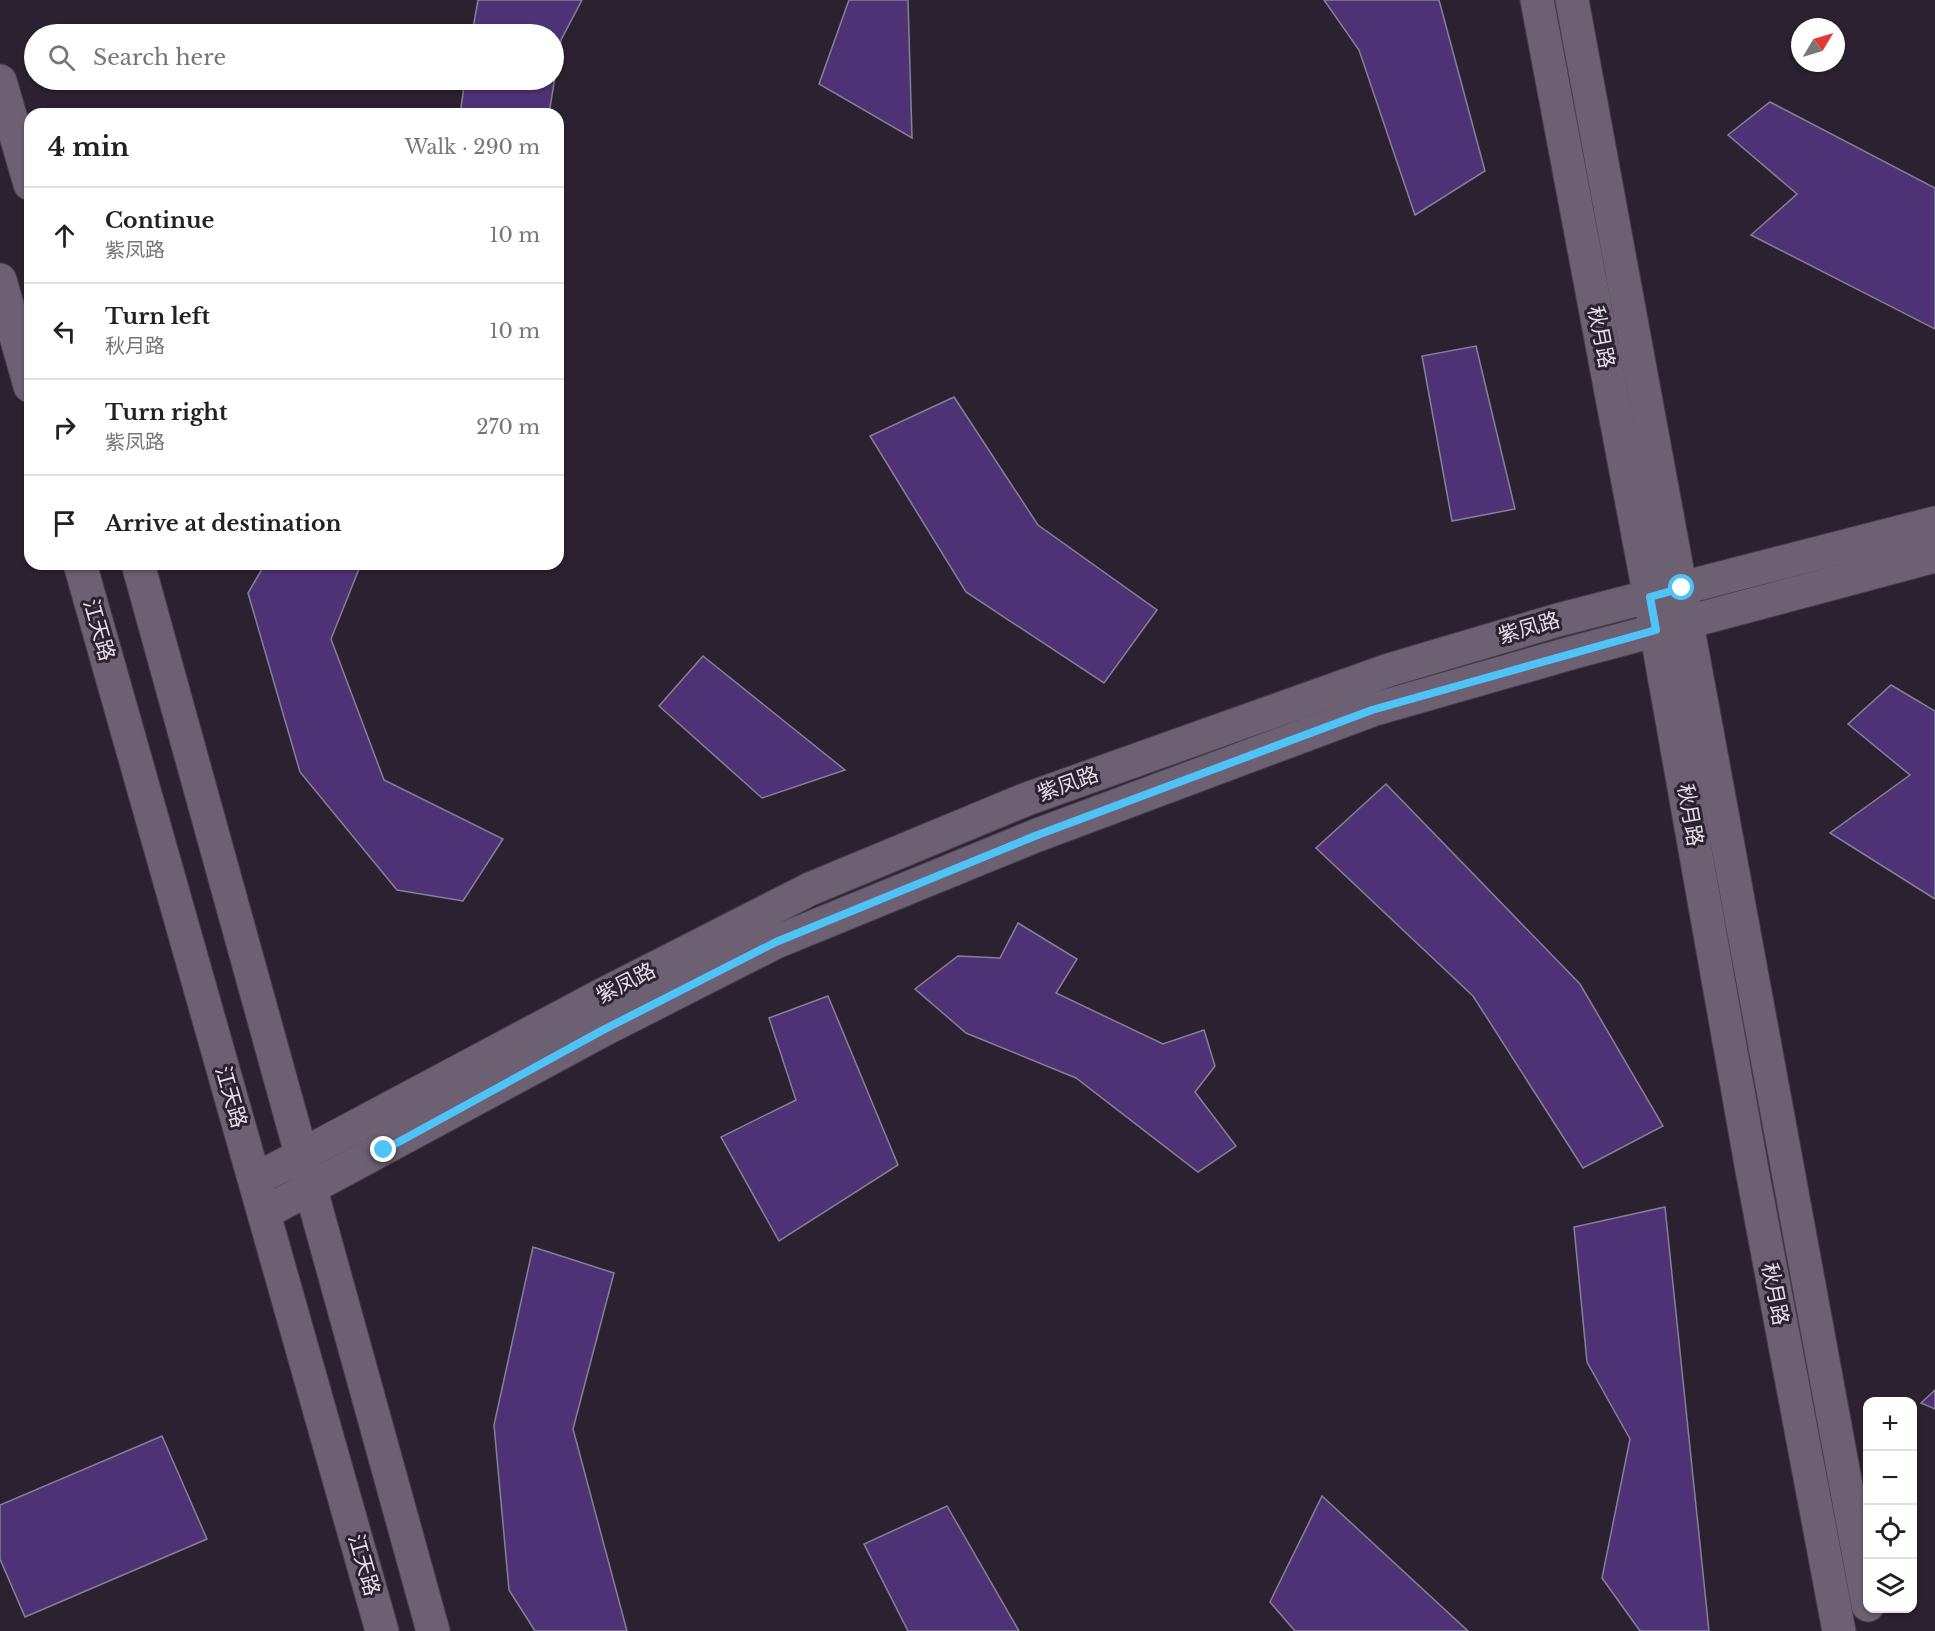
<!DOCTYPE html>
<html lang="en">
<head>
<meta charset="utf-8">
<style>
  :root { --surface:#fff; --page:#f2f2f2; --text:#222; --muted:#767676; --line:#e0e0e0 }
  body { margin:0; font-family:"Libre Baskerville","Noto Sans SC",serif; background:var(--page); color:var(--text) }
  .controls { position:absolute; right:18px; bottom:18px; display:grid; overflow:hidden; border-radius:12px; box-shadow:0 2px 4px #0004 }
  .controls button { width:54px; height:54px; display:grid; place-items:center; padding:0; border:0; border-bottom:2px solid var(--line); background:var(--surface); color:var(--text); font:30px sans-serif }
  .compass { position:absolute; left:1791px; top:18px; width:54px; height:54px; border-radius:50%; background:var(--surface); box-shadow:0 2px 4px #0004; rotate:52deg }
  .stop { position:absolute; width:18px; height:18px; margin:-14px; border:4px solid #4fc3f7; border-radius:50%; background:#fff }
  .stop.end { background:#4fc3f7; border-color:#fff; box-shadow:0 2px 6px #0008 }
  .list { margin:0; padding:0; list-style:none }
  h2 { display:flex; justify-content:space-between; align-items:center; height:78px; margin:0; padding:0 24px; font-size:26px }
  h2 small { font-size:20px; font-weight:400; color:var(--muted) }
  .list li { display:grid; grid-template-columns:39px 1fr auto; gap:18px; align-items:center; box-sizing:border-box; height:96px; padding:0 24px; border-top:2px solid var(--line) }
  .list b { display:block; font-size:22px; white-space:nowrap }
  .list p { margin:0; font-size:20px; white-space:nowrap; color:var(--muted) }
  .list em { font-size:20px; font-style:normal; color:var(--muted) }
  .icon { flex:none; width:33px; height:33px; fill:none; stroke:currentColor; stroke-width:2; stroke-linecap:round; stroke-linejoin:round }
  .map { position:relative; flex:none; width:1935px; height:1631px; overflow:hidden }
  .search { position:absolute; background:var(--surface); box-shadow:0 2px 4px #0004; left:24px; top:24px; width:540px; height:66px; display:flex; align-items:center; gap:15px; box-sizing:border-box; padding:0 21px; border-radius:33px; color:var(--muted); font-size:22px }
  .panel { position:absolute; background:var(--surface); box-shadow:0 2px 4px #0004; left:24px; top:108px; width:540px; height:462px; border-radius:18px }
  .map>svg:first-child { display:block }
  .building { fill:#4d3375; stroke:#868095; stroke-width:1.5 }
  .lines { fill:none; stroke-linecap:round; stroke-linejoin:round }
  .minor-casing { stroke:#463d4a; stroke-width:35 }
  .minor { stroke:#6c6072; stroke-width:33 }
  .route { stroke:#4fc3f7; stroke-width:8 }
  .labels { text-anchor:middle; stroke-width:6; stroke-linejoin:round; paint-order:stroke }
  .street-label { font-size:21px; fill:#e5dee9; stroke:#2c2130 }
</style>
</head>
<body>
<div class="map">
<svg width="1935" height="1631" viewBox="0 0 1935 1631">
  <rect width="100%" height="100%" fill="#2c2130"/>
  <!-- building -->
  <g class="building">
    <path d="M478,0H582L561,40L549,114H460L465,80H554V34H472Z"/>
    <path d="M849,0H908L912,138L819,84Z"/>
    <path d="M1324,0H1439L1485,171L1415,215L1359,50Z"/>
    <path d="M1770,102L1935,188V329L1751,235L1797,194L1728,135Z"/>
    <path d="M1476,346L1515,509L1452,521L1422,356Z"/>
    <path d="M954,397L1038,525L1157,610L1104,683L966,592L870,436Z"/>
    <path d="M265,564H361L331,639L384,780L503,839L463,901L397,890L300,772L248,593Z"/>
    <path d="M703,656L845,770L762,798L659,706Z"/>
    <path d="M1891,685L1935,711V899L1830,833L1910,775L1848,724Z"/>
    <path d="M1386,784L1580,984L1663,1126L1583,1168L1473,996L1316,848Z"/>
    <path d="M1018,923L1077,959L1056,993L1163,1044L1204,1030L1215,1066L1195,1092L1236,1146L1198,1172L1076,1078L966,1033L915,989L958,956L1000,958Z"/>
    <path d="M828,996L898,1165L779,1241L721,1137L796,1100L769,1018Z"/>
    <path d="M1665,1207L1709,1631H1640L1602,1578L1630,1439L1587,1362L1574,1227Z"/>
    <path d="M533,1247L614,1273L573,1429L627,1631H535L509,1590L494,1425Z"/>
    <path d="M1935,1390V1409L1921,1403Z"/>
    <path d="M162,1436L207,1539L25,1617L0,1559V1505Z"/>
    <path d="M1322,1496L1468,1631H1295L1270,1602Z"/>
    <path d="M947,1506L1019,1631H908L864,1544Z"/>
  </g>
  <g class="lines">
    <!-- minor casing -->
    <g class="minor-casing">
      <g id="minor">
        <path d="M1537,0L1656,630L1752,1170L1839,1631"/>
        <path d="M1572,0L1868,1605"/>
        <path d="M0,81L30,184"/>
        <path d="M0,280L30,386"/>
        <path d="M80,564L382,1631"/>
        <path d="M138,564L433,1631"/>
        <path d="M255,1180L602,995L810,889L1027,799L1389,670L1558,620L1935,523"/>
        <path d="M264,1213L603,1030L776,942L1035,836L1372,710L1571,653L1935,556"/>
      </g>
    </g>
    <!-- minor -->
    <use href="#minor" class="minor"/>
  </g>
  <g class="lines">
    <!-- route -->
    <path class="route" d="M384,1150L603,1030L776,942L1035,836L1372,710L1656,630L1650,597L1682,588"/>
  </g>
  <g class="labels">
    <!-- street labels -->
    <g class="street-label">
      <text transform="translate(1601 337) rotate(79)" y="7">秋月路</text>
      <text transform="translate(1529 628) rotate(-16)" y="7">紫凤路</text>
      <text transform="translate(99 630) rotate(74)" y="7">江天路</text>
      <text transform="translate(1068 784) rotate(-20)" y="7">紫凤路</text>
      <text transform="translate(1690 815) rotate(80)" y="7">秋月路</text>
      <text transform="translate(626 983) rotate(-27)" y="7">紫凤路</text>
      <text transform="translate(231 1097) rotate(74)" y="7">江天路</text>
      <text transform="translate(1775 1294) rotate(79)" y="7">秋月路</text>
      <text transform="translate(364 1565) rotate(74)" y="7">江天路</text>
    </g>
  </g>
</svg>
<div class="controls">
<button>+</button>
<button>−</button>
<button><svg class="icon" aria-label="locate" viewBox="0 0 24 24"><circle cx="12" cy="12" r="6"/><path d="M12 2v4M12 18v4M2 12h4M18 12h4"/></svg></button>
<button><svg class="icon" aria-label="layers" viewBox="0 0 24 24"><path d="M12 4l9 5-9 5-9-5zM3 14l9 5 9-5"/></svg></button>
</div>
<svg class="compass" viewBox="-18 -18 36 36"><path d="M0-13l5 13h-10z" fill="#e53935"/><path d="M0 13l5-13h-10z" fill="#767676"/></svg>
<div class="stop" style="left:1682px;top:588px"></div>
<div class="stop end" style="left:384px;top:1150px"></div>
<div class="search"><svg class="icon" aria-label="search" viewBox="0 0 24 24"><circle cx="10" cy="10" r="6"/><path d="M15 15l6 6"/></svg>Search here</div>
<section class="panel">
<h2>4 min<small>Walk · 290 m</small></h2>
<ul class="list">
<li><svg class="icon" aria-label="ahead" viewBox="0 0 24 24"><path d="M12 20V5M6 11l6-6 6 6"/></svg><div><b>Continue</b><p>紫凤路</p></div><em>10 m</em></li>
<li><svg class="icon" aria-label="left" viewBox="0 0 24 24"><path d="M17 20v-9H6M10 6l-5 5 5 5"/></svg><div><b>Turn left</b><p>秋月路</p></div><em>10 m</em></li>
<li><svg class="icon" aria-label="right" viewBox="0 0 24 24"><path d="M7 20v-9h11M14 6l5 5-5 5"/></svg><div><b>Turn right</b><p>紫凤路</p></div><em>270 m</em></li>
<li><svg class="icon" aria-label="arrive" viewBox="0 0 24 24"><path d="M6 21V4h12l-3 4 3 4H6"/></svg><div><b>Arrive at destination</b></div></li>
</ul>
</section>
</div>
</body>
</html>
